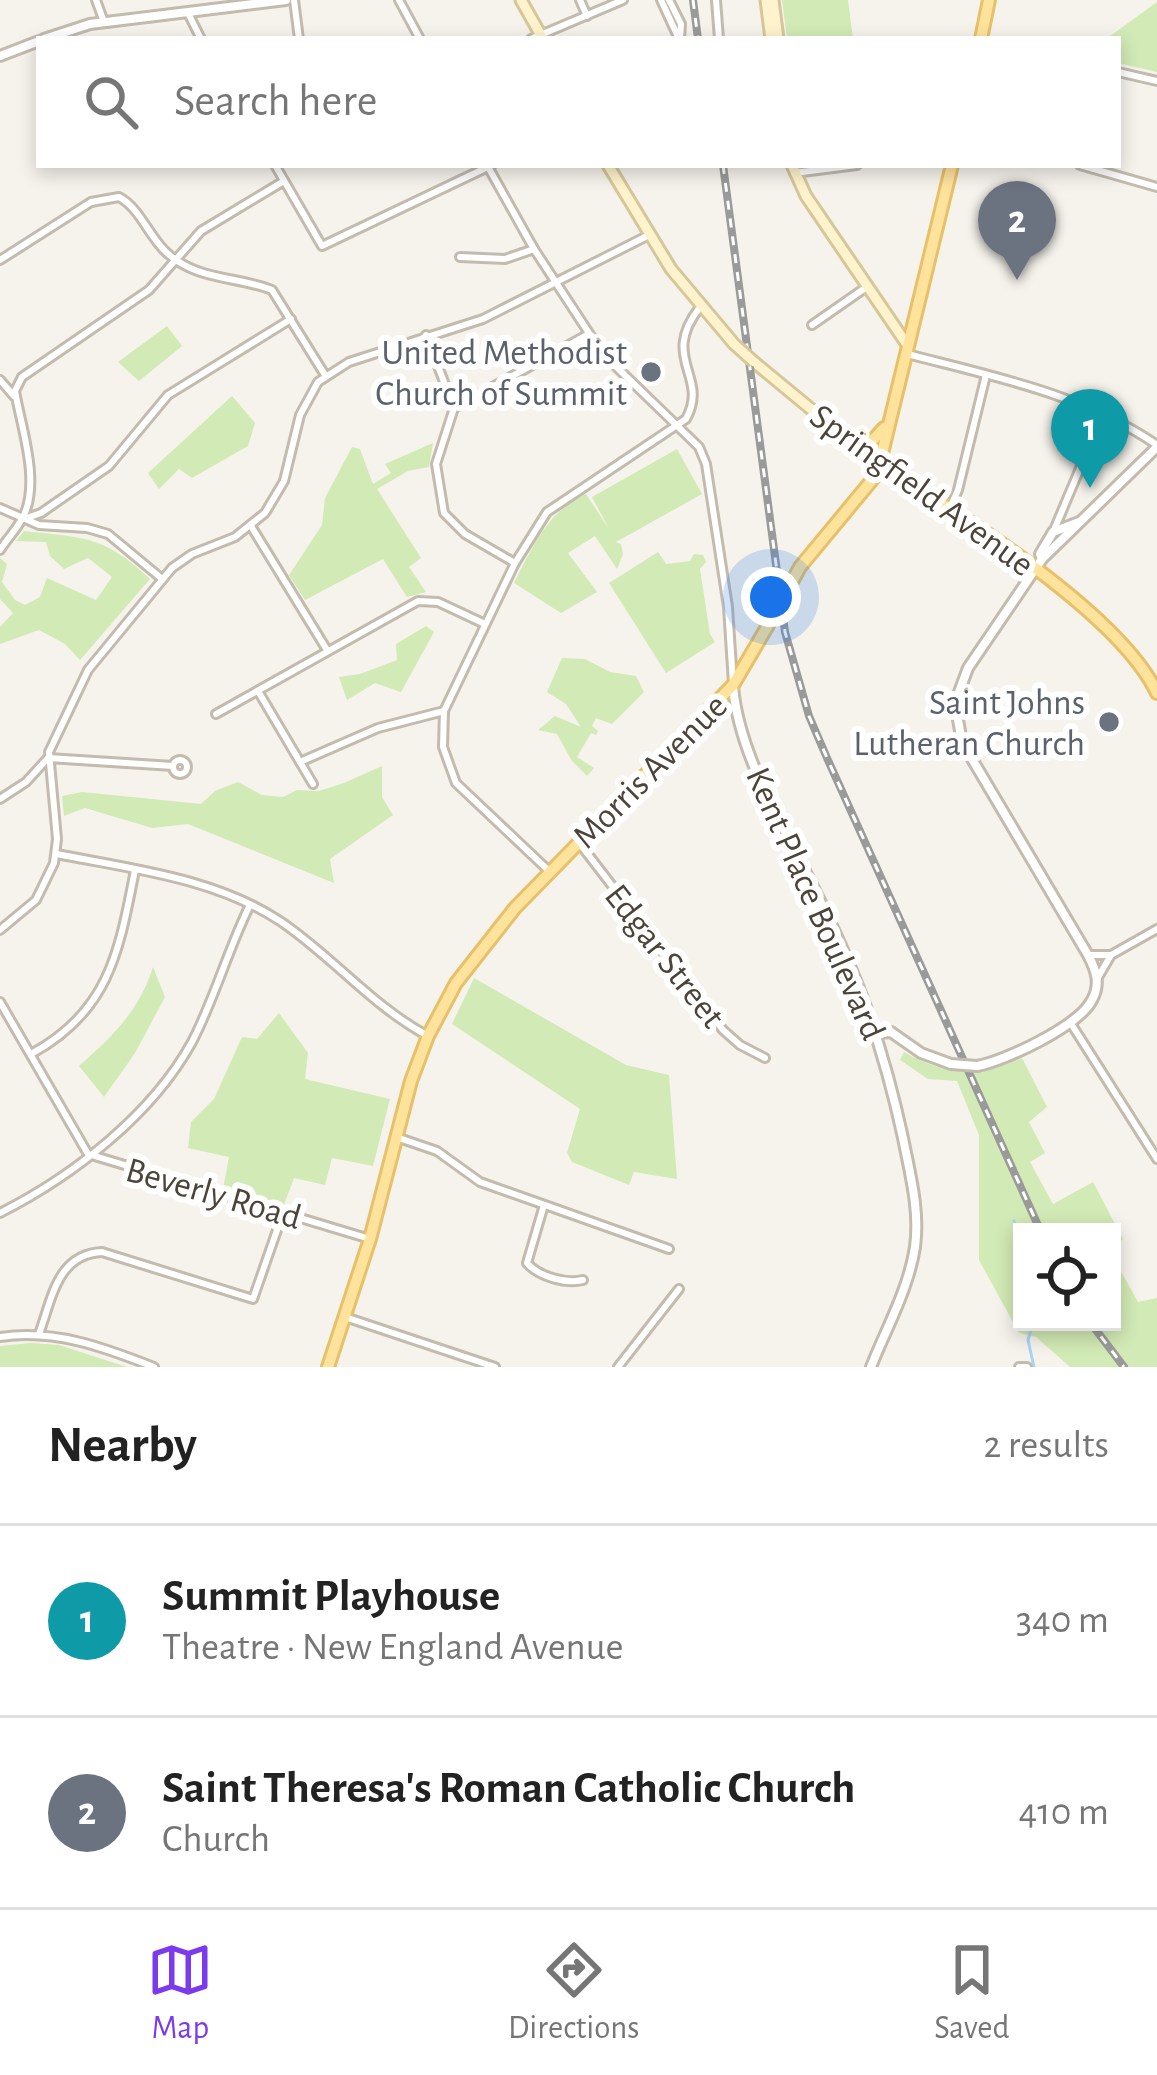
<!DOCTYPE html>
<html lang="en">
<head>
<meta charset="utf-8">
<style>
  :root { --surface:#fff; --page:#f2f2f2; --text:#222; --muted:#767676; --line:#e0e0e0; --accent:#7c3aed }
  body { margin:0; font-family:"Alegreya Sans",sans-serif; background:var(--page); color:var(--text) }
  .controls { position:absolute; right:36px; bottom:36px; display:grid; overflow:hidden; border-radius:0px; box-shadow:0 6px 18px #0003 }
  .controls button { width:108px; height:108px; display:grid; place-items:center; padding:0; border:0; border-bottom:3px solid var(--line); background:var(--surface); color:var(--text); font:60px sans-serif }
  .you { position:absolute; left:771px; top:597px; width:42px; height:42px; margin:-30px; border:9px solid #fff; border-radius:50%; background:#1a73e8; box-shadow:0 0 0 18px #1a73e833 }
  .badge { display:grid; place-items:center; width:78px; height:78px; border-radius:50%; background:var(--accent); color:#fff; font-size:39px; font-weight:700 }
  .pin { position:absolute; translate:-50% -99px; filter:drop-shadow(0 3px 6px #0008) }
  .pin::after { content:''; position:absolute; top:63px; width:42px; height:36px; background:inherit; clip-path:polygon(0 0,100% 0,50% 100%) }
  .list { margin:0; padding:0; list-style:none }
  h2 { display:flex; justify-content:space-between; align-items:center; height:156px; margin:0; padding:0 48px; font-size:51px }
  h2 small { font-size:39px; font-weight:400; color:var(--muted) }
  .list li { display:grid; grid-template-columns:78px 1fr auto; gap:36px; align-items:center; box-sizing:border-box; height:192px; padding:0 48px; border-top:3px solid var(--line) }
  .list b { display:block; font-size:45px; white-space:nowrap }
  .list p { margin:0; font-size:39px; white-space:nowrap; color:var(--muted) }
  .list em { font-size:39px; font-style:normal; color:var(--muted) }
  .icon { flex:none; width:66px; height:66px; fill:none; stroke:currentColor; stroke-width:2; stroke-linecap:round; stroke-linejoin:round }
  .map { position:relative; flex:none; width:1157px; height:1367px; overflow:hidden }
  .search { position:absolute; background:var(--surface); box-shadow:0 6px 18px #0003; left:36px; right:36px; top:36px; height:132px; display:flex; align-items:center; gap:30px; box-sizing:border-box; padding:0 42px; border-radius:0px; color:var(--muted); font-size:45px }
  .sheet { height:540px; background:var(--surface) }
  nav { display:flex; justify-content:space-around; align-items:center; box-sizing:border-box; height:168px; border-top:3px solid var(--line); background:var(--surface); font-size:33px; color:var(--muted) }
  nav a { display:grid; justify-items:center; gap:6px }
  nav .on { color:var(--accent) }
  .map>svg:first-child { display:block }
  .green { fill:#d2eab5 }
  .lines { fill:none; stroke-linecap:round; stroke-linejoin:round }
  .stream { stroke:#a9d4f2; stroke-width:3 }
  .minor-casing { stroke:#c2bbae; stroke-width:12 }
  .tertiary-casing { stroke:#c2bbae; stroke-width:14 }
  .secondary-casing { stroke:#d6c79b; stroke-width:15 }
  .primary-casing { stroke:#e6c16a; stroke-width:16 }
  .minor { stroke:#fff; stroke-width:6 }
  .tertiary { stroke:#fff; stroke-width:8 }
  .secondary { stroke:#fff3cd; stroke-width:9 }
  .primary { stroke:#ffe39c; stroke-width:10 }
  .rail-casing { stroke:#9a9a9a; stroke-width:8 }
  .rail { stroke:#fff; stroke-width:3; stroke-dasharray:9; stroke-linecap:butt }
  .tertiary-bridge-casing { stroke:#c2bbae; stroke-width:14; stroke-linecap:butt }
  .secondary-bridge-casing { stroke:#d6c79b; stroke-width:15; stroke-linecap:butt }
  .primary-bridge-casing { stroke:#e6c16a; stroke-width:16; stroke-linecap:butt }
  .tertiary-bridge { stroke:#fff; stroke-width:8 }
  .secondary-bridge { stroke:#fff3cd; stroke-width:9 }
  .primary-bridge { stroke:#ffe39c; stroke-width:10 }
  .worship-dot { fill:#6b7280; stroke:#fff; stroke-width:4.5 }
  .labels { text-anchor:middle; stroke-width:12; stroke-linejoin:round; paint-order:stroke }
  .worship-label { font-size:36px; fill:#5b616d; stroke:#fff; text-anchor:end }
  .street-label { font-size:36px; fill:#4b4439; stroke:#fff }
</style>
</head>
<body>
<div class="map">
<svg width="1157" height="1367" viewBox="0 0 1157 1367">
  <rect width="100%" height="100%" fill="#f6f3ec"/>
  <!-- green -->
  <g class="green">
    <path d="M782,0H848L853,39H787Z"/>
    <path d="M1157,2V72L1118,63V39H1106Z"/>
    <path d="M167,326L182,346L139,381L118,362Z"/>
    <path d="M232,396L255,423L248,446L192,478L179,469L159,489L148,473Z"/>
    <path d="M433,443L429,467L408,471L377,489L421,558L409,567L426,592L407,597L383,559L305,600L289,575L322,525L325,498L352,447L360,449L373,484L391,473L385,464Z"/>
    <path d="M677,449L702,494L616,542L621,544L623,554L617,569L595,536L568,553L597,592L561,613L514,583C532,548 548,510 586,494L609,529L592,497Z"/>
    <path d="M24,531C85,538 103,535 150,579L80,660L65,644L39,630L0,644V627L13,613L0,599V558L7,564L2,582L15,600L25,605L40,597L47,578L96,600L112,577L88,558L64,569L50,556L46,542L16,541Z"/>
    <path d="M658,552L666,564L690,561L694,554L703,555L706,562L700,569L710,634L715,642L666,673L609,583Z"/>
    <path d="M426,626L434,632L401,692L375,683L347,700L339,677L360,674L397,660L396,644Z"/>
    <path d="M562,658L585,659L610,672L636,676L644,692L612,724L596,718L592,726L598,731L596,735L591,733L577,757L594,768L587,776L572,761L557,734L538,730L555,716L581,727L566,704L547,692Z"/>
    <path d="M382,766V797L393,815L330,859L334,883L188,824L152,828L85,808L64,816L62,796L82,792L201,804L215,791L238,782L262,795L283,797L297,790L319,791L344,783Z"/>
    <path d="M153,967L165,997L135,1053L104,1097L79,1066C113,1036 139,1011 153,967Z"/>
    <path d="M474,978L626,1065L669,1075L677,1179L634,1172L629,1185L572,1162L567,1153L580,1109L452,1024Z"/>
    <path d="M279,1013L308,1053L305,1079L390,1099L373,1166L332,1158L325,1185L294,1178L284,1205L223,1189L229,1157L188,1148L191,1122L214,1099L242,1037L257,1039Z"/>
    <path d="M904,1052C943,1075 981,1077 1022,1058L1047,1107L1029,1122L1045,1153L1030,1162L1053,1204L1093,1182L1123,1239L1112,1251V1232H1022V1322H1112V1255L1138,1302L1157,1298V1367H1070L1036,1337L1019,1333L979,1260V1135L957,1081L928,1079L900,1060Z"/>
    <path d="M31,1343L59,1345L127,1367H0V1346Z"/>
  </g>
  <g class="lines">
    <!-- stream -->
    <g class="stream">
      <path d="M1014,1221L1022,1243"/>
      <path d="M1033,1322L1028,1340L1034,1367"/>
    </g>
    <!-- minor casing -->
    <g class="minor-casing">
      <g id="minor">
        <path d="M96,0L104,22"/>
        <path d="M294,0L299,39"/>
        <path d="M399,0L420,39"/>
        <path d="M580,0L587,16"/>
        <path d="M661,0L679,39"/>
        <path d="M669,0L681,24L680,39"/>
        <path d="M716,0L719,39"/>
        <path d="M188,13L201,39"/>
        <path d="M531,39L623,0"/>
        <path d="M1118,72L1157,81"/>
        <path d="M275,165L322,246L492,165"/>
        <path d="M487,165L534,249L602,353L699,447L706,464L728,607L733,683"/>
        <path d="M1080,165L1157,187"/>
        <path d="M794,173L857,165"/>
        <path d="M460,257L505,259L534,249"/>
        <path d="M0,260L91,202L119,197C140,208 149,237 167,253C198,281 237,276 272,290L325,375"/>
        <path d="M812,325L868,286"/>
        <path d="M426,335L454,408L436,464L444,513L465,534L515,563"/>
        <path d="M907,354C992,376 1083,394 1157,445"/>
        <path d="M0,380L14,396"/>
        <path d="M454,408L587,335"/>
        <path d="M0,508L39,525L87,528L108,534L161,578"/>
        <path d="M949,510L958,490L986,375"/>
        <path d="M24,519L41,513L109,466L168,395L291,319"/>
        <path d="M251,526L327,650"/>
        <path d="M1054,530L1086,454L1092,408"/>
        <path d="M0,550C7,539 17,529 23,517C41,482 21,427 15,391L22,377L149,290L201,231L284,181"/>
        <path d="M258,691L313,784"/>
        <path d="M216,714L418,601L438,602L485,624"/>
        <circle cx="180" cy="767" r="7"/>
        <path d="M300,762L378,728L444,711"/>
        <path d="M0,799L26,782L48,758L173,766"/>
        <path d="M580,844L723,1030L740,1045L765,1058"/>
        <path d="M57,854C132,869 215,878 280,921C332,956 372,1006 428,1036"/>
        <path d="M549,871L456,783L443,747L444,711L515,563L547,512L686,419C710,376 659,359 700,307"/>
        <path d="M0,930L36,900L54,863L57,839L49,752L88,670L172,568L192,554L235,537L265,513L284,481L300,415L318,382L349,362L483,319L649,235"/>
        <path d="M1088,955H1111"/>
        <path d="M1097,979L1111,955L1157,929"/>
        <path d="M0,1002L88,1154L370,1239"/>
        <path d="M1070,1022L1157,1159"/>
        <path d="M31,1054C109,1012 119,952 135,870"/>
        <path d="M399,1138L437,1151L480,1182L669,1249"/>
        <path d="M544,1205L527,1263C539,1277 566,1284 583,1280"/>
        <path d="M0,1213C73,1176 152,1115 192,1042C215,998 228,949 250,905"/>
        <path d="M345,1317L495,1367"/>
        <path d="M39,1334C52,1299 57,1254 102,1252L253,1299L283,1213"/>
        <path d="M0,1337C55,1329 103,1347 154,1367"/>
        <path d="M618,1367L679,1289"/>
        <path d="M1019,1367H1027"/>
      </g>
    </g>
    <!-- tertiary casing -->
    <g class="tertiary-casing">
      <g id="tertiary">
        <path d="M44,39L90,24L286,0"/>
        <path d="M0,56L39,41"/>
        <path d="M1042,559L1040,554L1053,532L1079,522"/>
        <path d="M733,687C739,750 774,809 802,865C852,962 880,1031 903,1138C910,1174 920,1210 915,1247C909,1288 886,1329 871,1367"/>
        <path d="M878,1033L891,1032L921,1053L951,1064"/>
        <path d="M977,1066C1005,1061 1079,1026 1092,1000C1101,984 1096,970 1088,955L962,742L955,703L968,668L1042,559L1157,447"/>
      </g>
    </g>
    <!-- secondary casing -->
    <g class="secondary-casing">
      <g id="secondary">
        <path d="M521,0L543,39"/>
        <path d="M766,0L771,39"/>
        <path d="M773,0L778,39"/>
        <path d="M608,165L671,269L734,344"/>
        <path d="M792,165L806,196L906,343"/>
        <path d="M754,362L880,466"/>
      </g>
    </g>
    <!-- primary casing -->
    <g class="primary-casing">
      <g id="primary">
        <path d="M981,39L989,0"/>
        <path d="M851,445L874,439L884,428"/>
        <path d="M880,466C958,512 1119,613 1157,693"/>
        <path d="M788,589L800,567L877,474L952,165"/>
        <path d="M328,1367L370,1239L411,1081L428,1036L456,983L515,908L733,685L767,627"/>
      </g>
    </g>
    <!-- minor -->
    <use href="#minor" class="minor"/>
    <!-- tertiary -->
    <use href="#tertiary" class="tertiary"/>
    <!-- secondary -->
    <use href="#secondary" class="secondary"/>
    <!-- primary -->
    <use href="#primary" class="primary"/>
    <!-- rail casing -->
    <g class="rail-casing">
      <g id="rail">
        <path d="M693,0L698,39"/>
        <path d="M723,165L785,632L809,716L827,758L1041,1232"/>
        <path d="M1090,1322L1124,1367"/>
      </g>
    </g>
    <!-- rail -->
    <use href="#rail" class="rail"/>
    <!-- tertiary-bridge casing -->
    <g class="tertiary-bridge-casing">
      <path id="tertiary-bridge" d="M951,1064L977,1066"/>
    </g>
    <!-- secondary-bridge casing -->
    <g class="secondary-bridge-casing">
      <path id="secondary-bridge" d="M734,344L754,362"/>
    </g>
    <!-- primary-bridge casing -->
    <g class="primary-bridge-casing">
      <path id="primary-bridge" d="M767,627L788,589"/>
    </g>
    <!-- tertiary-bridge -->
    <use href="#tertiary-bridge" class="tertiary-bridge"/>
    <!-- secondary-bridge -->
    <use href="#secondary-bridge" class="secondary-bridge"/>
    <!-- primary-bridge -->
    <use href="#primary-bridge" class="primary-bridge"/>
  </g>
  <!-- markers -->
  <g class="worship-dot">
    <circle cx="651" cy="372" r="12"/>
    <circle cx="1109" cy="722" r="12"/>
  </g>
  <g class="labels">
    <!-- worship labels -->
    <g class="worship-label">
      <text x="627" y="364">United Methodist<tspan x="627" dy="41">Church of Summit</tspan></text>
      <text x="1085" y="714">Saint Johns<tspan x="1085" dy="41">Lutheran Church</tspan></text>
    </g>
    <!-- street labels -->
    <g class="street-label">
      <text transform="translate(923 489) rotate(36)" y="13">Springfield Avenue</text>
      <text transform="translate(649 770) rotate(-45)" y="13">Morris Avenue</text>
      <text transform="translate(817 903) rotate(66)" y="13">Kent Place Boulevard</text>
      <text transform="translate(666 955) rotate(52)" y="13">Edgar Street</text>
      <text transform="translate(214 1192) rotate(16)" y="13">Beverly Road</text>
    </g>
  </g>
</svg>
<div class="controls">
<button><svg class="icon" aria-label="locate" viewBox="0 0 24 24"><circle cx="12" cy="12" r="6"/><path d="M12 2v4M12 18v4M2 12h4M18 12h4"/></svg></button>
</div>
<div class="you"></div>
<div class="pin badge" style="left:1090px;top:488px;background:#0f9aa8">1</div>
<div class="pin badge" style="left:1017px;top:280px;background:#6b7280">2</div>
<div class="search"><svg class="icon" aria-label="search" viewBox="0 0 24 24"><circle cx="10" cy="10" r="6"/><path d="M15 15l6 6"/></svg>Search here</div>
</div>
<section class="sheet">
<h2>Nearby<small>2 results</small></h2>
<ul class="list">
<li><span class="badge" style="background:#0f9aa8">1</span><div><b>Summit Playhouse</b><p>Theatre · New England Avenue</p></div><em>340 m</em></li>
<li><span class="badge" style="background:#6b7280">2</span><div><b>Saint Theresa's Roman Catholic Church</b><p>Church</p></div><em>410 m</em></li>
</ul>
</section>
<nav>
<a class="on"><svg class="icon" aria-label="map" viewBox="0 0 24 24"><path d="M3 6l6-2 6 2 6-2v14l-6 2-6-2-6 2zM9 4v14M15 6v14"/></svg>Map</a>
<a><svg class="icon" aria-label="directions" viewBox="0 0 24 24"><path d="M12 3l9 9-9 9-9-9zM9 14v-3h6M13 9l2 2-2 2"/></svg>Directions</a>
<a><svg class="icon" aria-label="saved" viewBox="0 0 24 24"><path d="M7 4h10v16l-5-4-5 4z"/></svg>Saved</a>
</nav>
</body>
</html>
